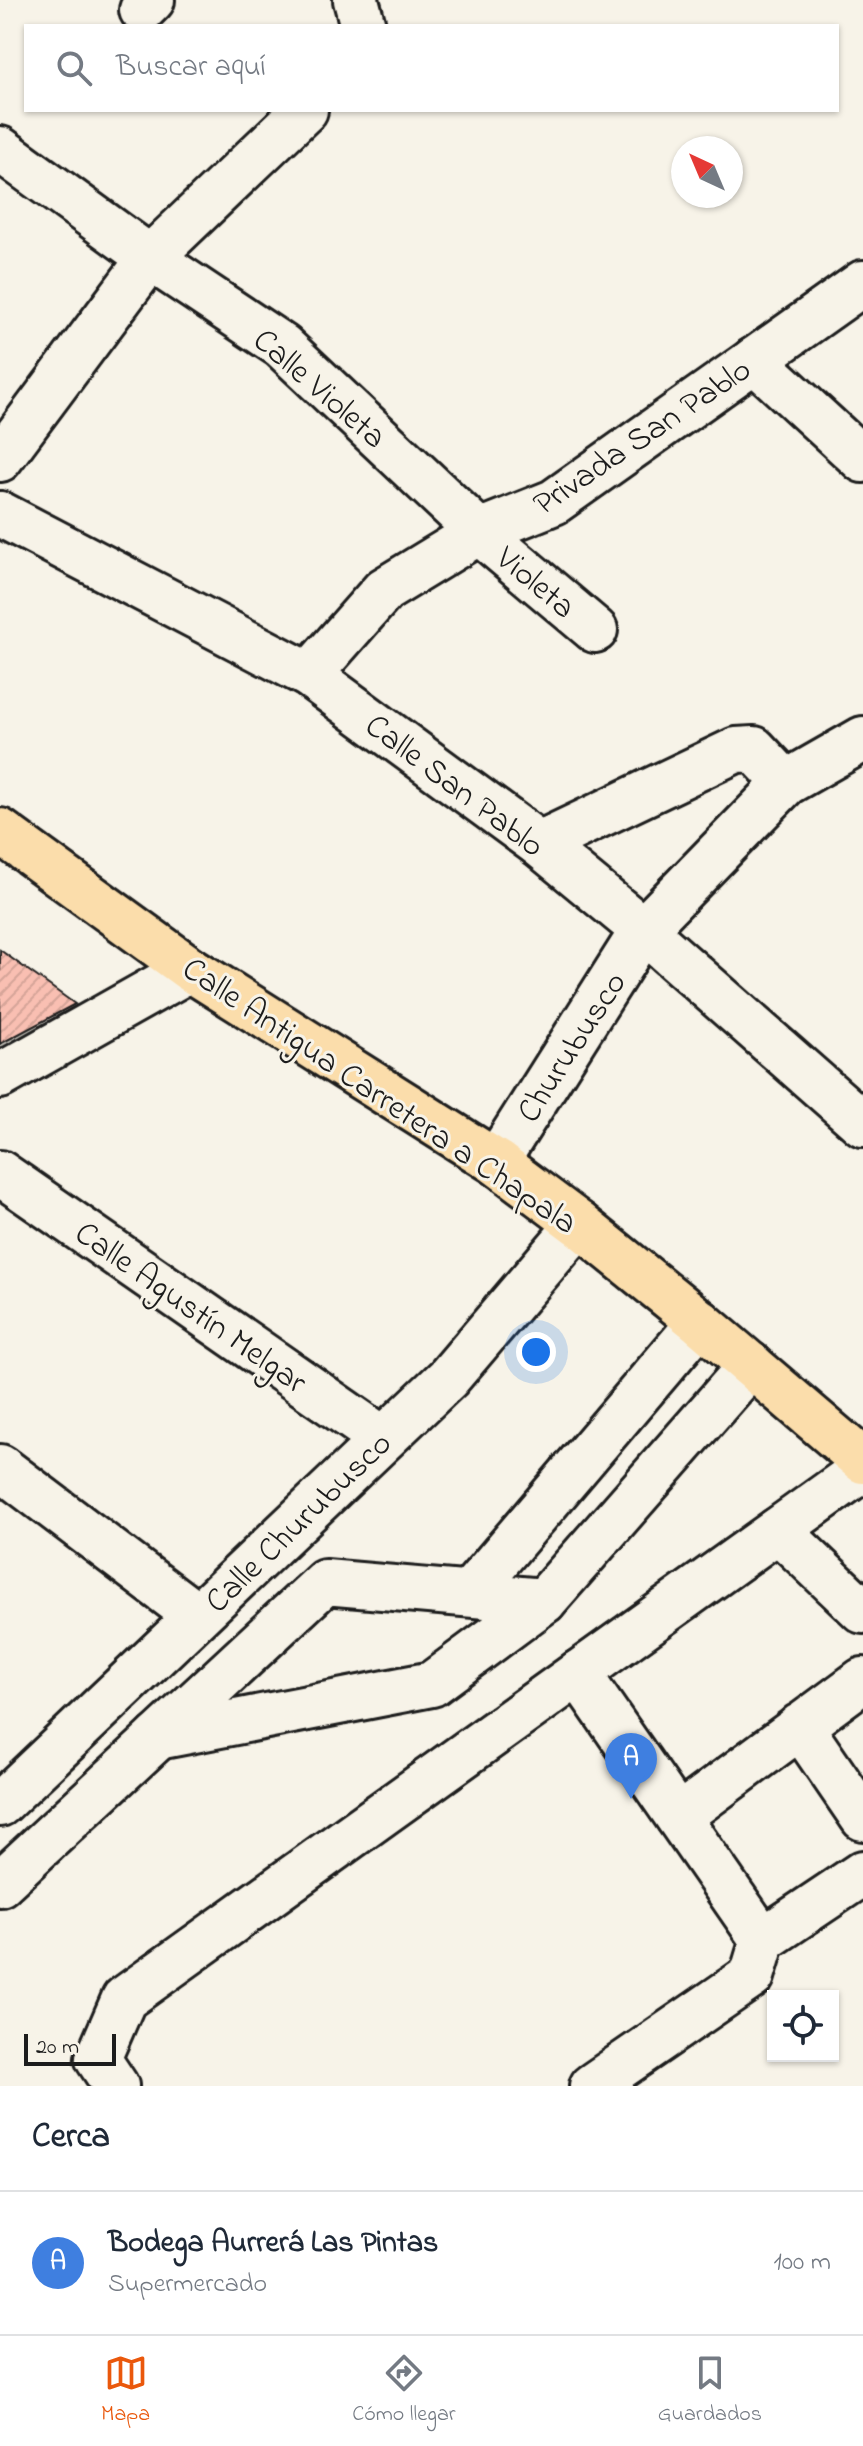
<!DOCTYPE html>
<html lang="es">
<head>
<meta charset="utf-8">
<style>
  :root { --surface:#fff; --page:#f2f2f3; --text:#1f2937; --muted:#747a83; --line:#e0e1e3; --accent:#ea580c }
  body { margin:0; font-family:"Indie Flower",sans-serif; background:var(--page); color:var(--text) }
  .controls { position:absolute; right:24px; bottom:24px; display:grid; overflow:hidden; border-radius:0px; box-shadow:0 2px 6px #0004 }
  .controls button { width:72px; height:72px; display:grid; place-items:center; padding:0; border:0; border-bottom:2px solid var(--line); background:var(--surface); color:var(--text); font:40px sans-serif }
  .compass { position:absolute; left:671px; top:136px; width:72px; height:72px; border-radius:50%; background:var(--surface); box-shadow:0 2px 6px #0004; rotate:316deg }
  .scale { position:absolute; left:24px; bottom:20px; width:92px; box-sizing:border-box; padding-left:8px; border:4px solid #1c1c1c; border-top:0; font-size:22px; line-height:28px; white-space:nowrap; color:#1c1c1c; -webkit-text-stroke:6px #f7f3e8; paint-order:stroke }
  .you { position:absolute; left:536px; top:1352px; width:28px; height:28px; margin:-20px; border:6px solid #fff; border-radius:50%; background:#1a73e8; box-shadow:0 0 0 12px #1a73e833 }
  .badge { display:grid; place-items:center; width:52px; height:52px; border-radius:50%; background:var(--accent); color:#fff; font-size:26px; font-weight:700 }
  .pin { position:absolute; translate:-50% -66px; filter:drop-shadow(0 2px 4px #0008) }
  .pin::after { content:''; position:absolute; top:42px; width:28px; height:24px; background:inherit; clip-path:polygon(0 0,100% 0,50% 100%) }
  .list { margin:0; padding:0; list-style:none }
  h2 { display:flex; justify-content:space-between; align-items:center; height:104px; margin:0; padding:0 32px; font-size:34px }
  h2 small { font-size:26px; font-weight:400; color:var(--muted) }
  .list li { display:grid; grid-template-columns:52px 1fr auto; gap:24px; align-items:center; box-sizing:border-box; height:144px; padding:0 32px; border-top:2px solid var(--line) }
  .list b { display:block; font-size:30px; white-space:nowrap }
  .list p { margin:0; font-size:26px; white-space:nowrap; color:var(--muted) }
  .list em { font-size:26px; font-style:normal; color:var(--muted) }
  .icon { flex:none; width:44px; height:44px; fill:none; stroke:currentColor; stroke-width:2; stroke-linecap:round; stroke-linejoin:round }
  .map { position:relative; flex:none; width:863px; height:2086px; overflow:hidden }
  .search { position:absolute; background:var(--surface); box-shadow:0 2px 6px #0004; left:24px; right:24px; top:24px; height:88px; display:flex; align-items:center; gap:20px; box-sizing:border-box; padding:0 28px; border-radius:0px; color:var(--muted); font-size:30px }
  .sheet { height:248px; background:var(--surface) }
  nav { display:flex; justify-content:space-around; align-items:center; box-sizing:border-box; height:112px; border-top:2px solid var(--line); background:var(--surface); font-size:22px; color:var(--muted) }
  nav a { display:grid; justify-items:center; gap:4px }
  nav .on { color:var(--accent) }
  .map>svg:first-child { display:block }
  .shadow { fill:#0003 }
  .building { fill:url(#building-hatch); stroke:#1c1c1c; stroke-width:2 }
  .lines { fill:none; stroke-linecap:round; stroke-linejoin:round }
  .minor-casing { stroke:#1c1c1c; stroke-width:50 }
  .major-casing { stroke:#1c1c1c; stroke-width:50 }
  .minor { stroke:#f7f3e8; stroke-width:44 }
  .major { stroke:#fbddab; stroke-width:44 }
  .labels { text-anchor:middle; stroke-width:6; stroke-linejoin:round; paint-order:stroke }
  .street-label { font-size:34px; fill:#1c1c1c; stroke:#f7f3e8 }
</style>
</head>
<body>
<div class="map">
<svg width="863" height="2086" viewBox="0 0 863 2086">
  <defs>
    <pattern id="building-hatch" width="6" height="6" patternUnits="userSpaceOnUse" patternTransform="scale(2)"><rect width="6" height="6" fill="#f9bfb2"/><path d="M-1 1l2-2M0 6l6-6M5 7l2-2" fill="none" stroke="#d5a498"/></pattern>
  </defs>
  <rect width="100%" height="100%" fill="#f7f3e8"/>
  <filter id="ink" filterUnits="userSpaceOnUse"><feTurbulence type="fractalNoise" baseFrequency=".0125" numOctaves="2"/><feDisplacementMap in="SourceGraphic" scale="16" xChannelSelector="R" yChannelSelector="G"/><feConvolveMatrix kernelMatrix="1 2 1 2 8 2 1 2 1" color-interpolation-filters="sRGB"/></filter>
  <g filter="url(#ink)">
    <!-- shadow -->
    <path class="shadow" d="M0,953L73,1006L90,1034L0,1082Z"/>
    <!-- building -->
    <path class="building" d="M0,950L75,1004L0,1044Z"/>
    <g class="lines">
      <!-- minor casing -->
      <g class="minor-casing">
        <g id="minor">
          <path d="M356,0L363,26"/>
          <path d="M142,10L152,0"/>
          <path d="M0,149L150,258L282,346L479,532L595,630"/>
          <path d="M754,360L863,460"/>
          <path d="M0,459L150,258L305,110"/>
          <path d="M0,514L309,675L539,844L643,930L863,1124"/>
          <path d="M309,675L384,590L479,532L554,502L863,283"/>
          <path d="M539,844L736,750L754,749L786,783"/>
          <path d="M0,1076L190,969"/>
          <path d="M496,1162L643,930L786,783L863,739"/>
          <path d="M0,1173L383,1439"/>
          <path d="M0,1467L197,1616"/>
          <path d="M778,1530L863,1611"/>
          <path d="M469,1594L700,1322"/>
          <path d="M578,1673L763,1940"/>
          <path d="M800,1726L863,1818"/>
          <path d="M158,1737L432,1684L544,1601L751,1365"/>
          <path d="M0,1804L448,1378L579,1224"/>
          <path d="M678,1817L863,1680"/>
          <path d="M0,1884L325,1582L544,1601"/>
          <path d="M116,2086L98,2059L124,1999L863,1469"/>
          <path d="M592,2086L752,1976L763,1940L863,1873"/>
        </g>
      </g>
      <!-- major casing -->
      <g class="major-casing">
        <path id="major" d="M0,831L190,969L496,1162L579,1224L700,1322L863,1461"/>
      </g>
      <!-- minor -->
      <use href="#minor" class="minor"/>
      <!-- major -->
      <use href="#major" class="major"/>
    </g>
  </g>
  <g class="labels">
    <!-- street labels -->
    <g class="street-label">
      <text transform="translate(321 387) rotate(41)" y="12">Calle Violeta</text>
      <text transform="translate(641 435) rotate(-34)" y="12">Privada San Pablo</text>
      <text transform="translate(537 581) rotate(40)" y="12">Violeta</text>
      <text transform="translate(456 784) rotate(37)" y="12">Calle San Pablo</text>
      <text transform="translate(570 1046) rotate(-57)" y="12">Churubusco</text>
      <text transform="translate(381 1094) rotate(34)" y="12">Calle Antigua Carretera a Chapala</text>
      <text transform="translate(192 1306) rotate(35)" y="12">Calle Agustín Melgar</text>
      <text transform="translate(297 1521) rotate(-44)" y="12">Calle Churubusco</text>
    </g>
  </g>
</svg>
<div class="controls">
<button><svg class="icon" aria-label="locate" viewBox="0 0 24 24"><circle cx="12" cy="12" r="6"/><path d="M12 2v4M12 18v4M2 12h4M18 12h4"/></svg></button>
</div>
<svg class="compass" viewBox="-18 -18 36 36"><path d="M0-13l5 13h-10z" fill="#e53935"/><path d="M0 13l5-13h-10z" fill="#747a83"/></svg>
<div class="scale">20 m</div>
<div class="you"></div>
<div class="pin badge" style="left:631px;top:1799px;background:#3f7fe0">A</div>
<div class="search"><svg class="icon" aria-label="search" viewBox="0 0 24 24"><circle cx="10" cy="10" r="6"/><path d="M15 15l6 6"/></svg>Buscar aquí</div>
</div>
<section class="sheet">
<h2>Cerca<small></small></h2>
<ul class="list">
<li><span class="badge" style="background:#3f7fe0">A</span><div><b>Bodega Aurrerá Las Pintas</b><p>Supermercado</p></div><em>100 m</em></li>
</ul>
</section>
<nav>
<a class="on"><svg class="icon" aria-label="map" viewBox="0 0 24 24"><path d="M3 6l6-2 6 2 6-2v14l-6 2-6-2-6 2zM9 4v14M15 6v14"/></svg>Mapa</a>
<a><svg class="icon" aria-label="directions" viewBox="0 0 24 24"><path d="M12 3l9 9-9 9-9-9zM9 14v-3h6M13 9l2 2-2 2"/></svg>Cómo llegar</a>
<a><svg class="icon" aria-label="saved" viewBox="0 0 24 24"><path d="M7 4h10v16l-5-4-5 4z"/></svg>Guardados</a>
</nav>
</body>
</html>
